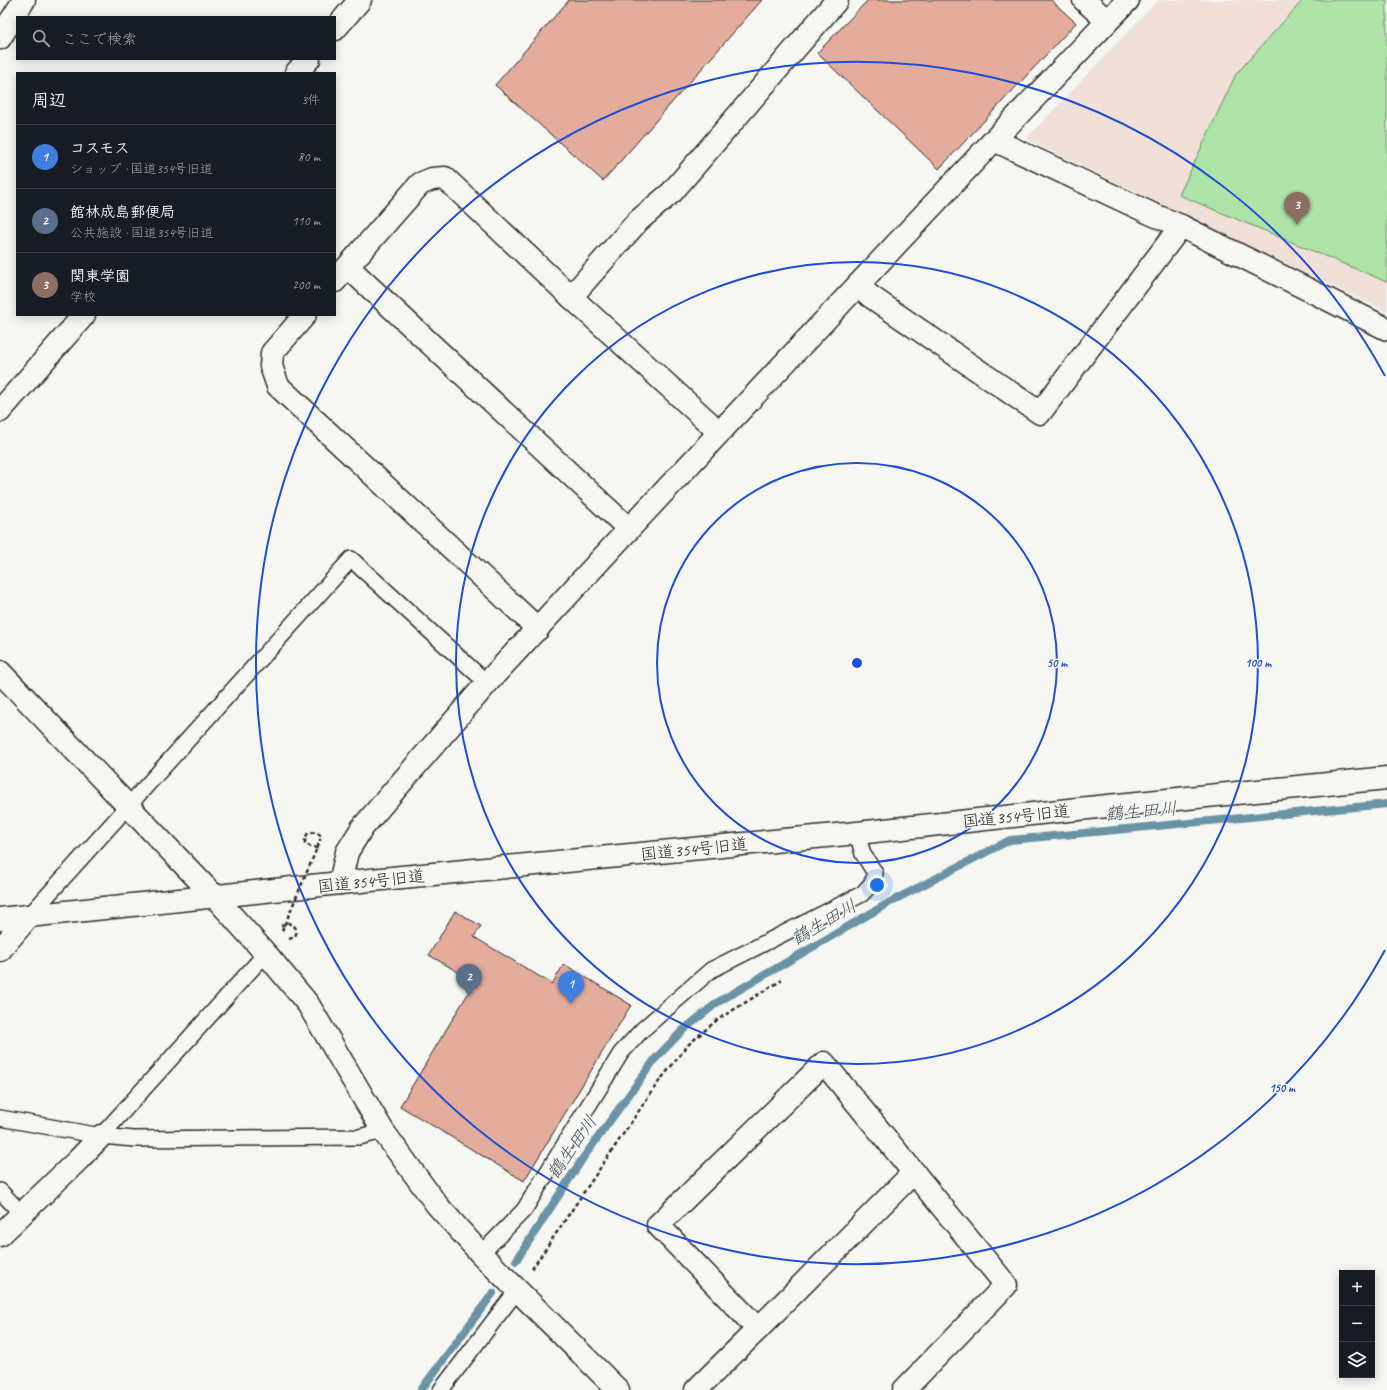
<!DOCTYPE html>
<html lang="ja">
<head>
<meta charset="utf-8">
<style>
  :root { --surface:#171b24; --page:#20242c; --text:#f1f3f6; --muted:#9ea1a6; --line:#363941; --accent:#b45309 }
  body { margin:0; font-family:Caveat,"Klee One",sans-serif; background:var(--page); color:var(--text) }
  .controls { position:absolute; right:12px; bottom:12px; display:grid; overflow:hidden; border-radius:0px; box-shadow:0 2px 10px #0003 }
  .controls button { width:36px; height:36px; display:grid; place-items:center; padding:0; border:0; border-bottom:1px solid var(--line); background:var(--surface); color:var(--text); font:20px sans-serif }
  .you { position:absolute; left:877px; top:885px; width:14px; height:14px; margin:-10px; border:3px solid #fff; border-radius:50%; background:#1a73e8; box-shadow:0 0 0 6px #1a73e833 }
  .badge { display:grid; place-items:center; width:26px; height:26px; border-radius:50%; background:var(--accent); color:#fff; font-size:13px; font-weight:700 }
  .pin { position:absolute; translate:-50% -33px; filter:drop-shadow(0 1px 2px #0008) }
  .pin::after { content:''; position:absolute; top:21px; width:14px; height:12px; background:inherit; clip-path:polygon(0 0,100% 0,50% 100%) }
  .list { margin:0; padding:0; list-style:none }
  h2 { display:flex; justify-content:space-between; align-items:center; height:52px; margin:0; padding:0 16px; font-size:17px }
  h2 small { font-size:13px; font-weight:400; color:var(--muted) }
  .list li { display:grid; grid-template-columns:26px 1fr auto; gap:12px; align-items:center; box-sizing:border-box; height:64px; padding:0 16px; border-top:1px solid var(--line) }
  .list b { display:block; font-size:15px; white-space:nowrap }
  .list p { margin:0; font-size:13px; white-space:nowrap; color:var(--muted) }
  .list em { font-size:13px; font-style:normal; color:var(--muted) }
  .icon { flex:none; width:22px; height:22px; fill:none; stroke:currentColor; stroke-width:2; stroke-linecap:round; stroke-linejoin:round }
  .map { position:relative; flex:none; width:1387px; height:1390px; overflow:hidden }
  .search { position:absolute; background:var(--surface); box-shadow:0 2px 10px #0003; left:16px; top:16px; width:320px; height:44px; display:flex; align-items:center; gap:10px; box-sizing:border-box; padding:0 14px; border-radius:0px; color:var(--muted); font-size:15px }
  .panel { position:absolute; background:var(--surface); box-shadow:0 2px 10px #0003; left:16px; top:72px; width:320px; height:244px; border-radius:0px }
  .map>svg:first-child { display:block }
  .built { fill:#f1e0d8 }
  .green { fill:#aee4a7; stroke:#6c8869 }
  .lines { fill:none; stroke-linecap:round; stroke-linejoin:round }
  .stream { stroke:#6b94a5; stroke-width:8 }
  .building { fill:#e4ac9c; stroke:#2b2b2b }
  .service-casing { stroke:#2b2b2b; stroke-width:18 }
  .minor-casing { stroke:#2b2b2b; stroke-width:25 }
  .tertiary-casing { stroke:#2b2b2b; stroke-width:25 }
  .secondary-casing { stroke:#2b2b2b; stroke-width:25 }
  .path { stroke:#2b2b2b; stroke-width:2.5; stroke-dasharray:4 3; stroke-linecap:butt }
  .service { stroke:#f6f6f2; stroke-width:15 }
  .minor { stroke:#f6f6f2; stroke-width:22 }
  .tertiary { stroke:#f6f6f2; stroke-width:22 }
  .secondary { stroke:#f6f6f2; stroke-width:22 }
  .path-bridge { stroke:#2b2b2b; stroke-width:2.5; stroke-dasharray:4 3; stroke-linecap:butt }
  .ring { fill:none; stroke:#1d4ed8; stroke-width:2 }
  .labels { text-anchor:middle; stroke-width:3; stroke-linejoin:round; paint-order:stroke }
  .street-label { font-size:17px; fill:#2b2b2b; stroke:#f6f6f2 }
  .water-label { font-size:18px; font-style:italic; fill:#46575e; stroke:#f6f6f2 }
  .centre { fill:#1d4ed8; stroke:#f6f6f2; stroke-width:2 }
  .ring-label { font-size:12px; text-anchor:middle; font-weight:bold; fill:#1d4ed8; stroke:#f6f6f2; stroke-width:3; stroke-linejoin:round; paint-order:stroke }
</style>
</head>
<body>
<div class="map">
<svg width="1387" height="1390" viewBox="0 0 1387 1390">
  <rect width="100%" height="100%" fill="#f6f6f2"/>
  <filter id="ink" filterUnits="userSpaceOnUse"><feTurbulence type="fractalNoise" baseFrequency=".025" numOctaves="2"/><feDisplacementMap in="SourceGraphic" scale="8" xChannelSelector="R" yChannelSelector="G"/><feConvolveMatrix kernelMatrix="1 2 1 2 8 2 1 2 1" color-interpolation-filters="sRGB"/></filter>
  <g filter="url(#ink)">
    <!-- built -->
    <path class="built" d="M1158,0H1387V312L1026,139Z"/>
    <!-- green -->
    <path class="green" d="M1303,0H1387V282L1179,195L1236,74Z"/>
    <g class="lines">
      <!-- stream -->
      <g class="stream">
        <path d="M516,1261L583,1158L655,1059L683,1030L718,1002L892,901L1010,840L1387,804"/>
        <path d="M421,1390L493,1293"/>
      </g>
    </g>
    <!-- building -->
    <g class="building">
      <path d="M569,0H762L603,181L495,85Z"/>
      <path d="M868,0H1051L1076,23L939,169L817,53Z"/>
      <path d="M455,911L481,926L474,937L552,984L564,964L631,1005L524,1181L400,1106L475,982L429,955Z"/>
    </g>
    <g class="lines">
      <!-- service casing -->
      <g class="service-casing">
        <g id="service">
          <path d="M29,916L351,559L487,683"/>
          <path d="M0,1118L101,1136L134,1139L359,1137L383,1131"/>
          <path d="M101,1136L258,962L268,956"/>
          <path d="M0,1191L22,1214"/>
          <path d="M481,1254L524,1210L621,1053L642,1030L711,970L862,894L873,882L875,873L863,854L857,833"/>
          <path d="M441,1390L518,1289"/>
        </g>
      </g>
      <!-- minor casing -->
      <g class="minor-casing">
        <g id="minor">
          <path d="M1084,0L1107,21"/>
          <path d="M335,29L360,0"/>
          <path d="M296,73L309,59"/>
          <path d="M994,140L1154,215L1181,226L1387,329"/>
          <path d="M348,267L629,529"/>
          <path d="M335,281L420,184L432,179L445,178L571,297L719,432"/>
          <path d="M858,285L870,296L1040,413L1181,226"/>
          <path d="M571,297L638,221L672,192L837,0"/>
          <path d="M305,315L272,353L271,366L278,386L538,629"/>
          <path d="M0,411L84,315"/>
          <path d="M0,672L215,897L268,956L308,1004L383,1131L437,1205L481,1254L618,1390"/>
          <path d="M340,883L347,852L362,828L487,683L629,529L994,140L1128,0"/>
          <path d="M0,950L29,916"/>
          <path d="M0,1235L79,1159L101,1136"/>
          <path d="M758,1329L658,1225L824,1063L1006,1285L904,1390"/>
          <path d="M696,1390L758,1329L914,1172"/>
        </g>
      </g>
      <!-- tertiary casing -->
      <g class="tertiary-casing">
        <path id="tertiary" d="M0,919L340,883L857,833L1078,809L1387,778"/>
      </g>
      <!-- secondary casing -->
      <g class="secondary-casing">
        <path id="secondary" d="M0,38L24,0"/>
      </g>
      <!-- path -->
      <g class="path">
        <path d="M318,848L311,847L305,843V838L308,833L316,832L320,835V841"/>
        <path d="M281,926L289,923L295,927C299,934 294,939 287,939"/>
        <path d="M532,1269L657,1084L689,1044L717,1020L782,980"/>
      </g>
      <!-- service -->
      <use href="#service" class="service"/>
      <!-- minor -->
      <use href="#minor" class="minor"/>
      <!-- tertiary -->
      <use href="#tertiary" class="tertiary"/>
      <!-- secondary -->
      <use href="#secondary" class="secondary"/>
      <!-- path-bridge -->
      <path class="path-bridge" d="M282,931L320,841"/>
    </g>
  </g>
  <!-- distance rings -->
  <g class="ring">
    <circle cx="857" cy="663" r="200"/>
    <circle cx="857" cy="663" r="401"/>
    <path d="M1385 950A601 601 0 1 1 1385 376"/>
  </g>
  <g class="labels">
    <!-- street labels -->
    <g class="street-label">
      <text transform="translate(1016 816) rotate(-6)" y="6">国道354号旧道</text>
      <text transform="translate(694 849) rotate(-6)" y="6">国道354号旧道</text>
      <text transform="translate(371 881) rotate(-6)" y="6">国道354号旧道</text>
    </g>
    <!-- water labels -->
    <g class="water-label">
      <text transform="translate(1141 811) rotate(-5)" y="6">鶴生田川</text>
      <text transform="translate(824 922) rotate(-30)" y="6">鶴生田川</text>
      <text transform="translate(572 1147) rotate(-55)" y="6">鶴生田川</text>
    </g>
  </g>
  <circle cx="857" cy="663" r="6" class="centre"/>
  <g class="ring-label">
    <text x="1057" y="667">50 m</text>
    <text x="1258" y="667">100 m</text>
    <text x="1282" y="1092">150 m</text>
  </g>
</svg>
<div class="controls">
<button>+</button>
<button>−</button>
<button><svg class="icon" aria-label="layers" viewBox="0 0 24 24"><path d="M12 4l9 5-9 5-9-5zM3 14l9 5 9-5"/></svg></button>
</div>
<div class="you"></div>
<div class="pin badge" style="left:571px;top:1004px;background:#3f7fe0">1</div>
<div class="pin badge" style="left:469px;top:997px;background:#5c6f8a">2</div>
<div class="pin badge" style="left:1297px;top:225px;background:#8d6e63">3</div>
<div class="search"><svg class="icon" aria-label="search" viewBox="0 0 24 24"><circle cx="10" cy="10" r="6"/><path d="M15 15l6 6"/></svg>ここで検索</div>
<section class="panel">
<h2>周辺<small>3件</small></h2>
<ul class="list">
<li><span class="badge" style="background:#3f7fe0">1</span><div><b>コスモス</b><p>ショップ · 国道354号旧道</p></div><em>80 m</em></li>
<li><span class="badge" style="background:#5c6f8a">2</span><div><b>館林成島郵便局</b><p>公共施設 · 国道354号旧道</p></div><em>110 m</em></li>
<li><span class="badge" style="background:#8d6e63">3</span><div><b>関東学園</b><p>学校</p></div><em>200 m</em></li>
</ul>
</section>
</div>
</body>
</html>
